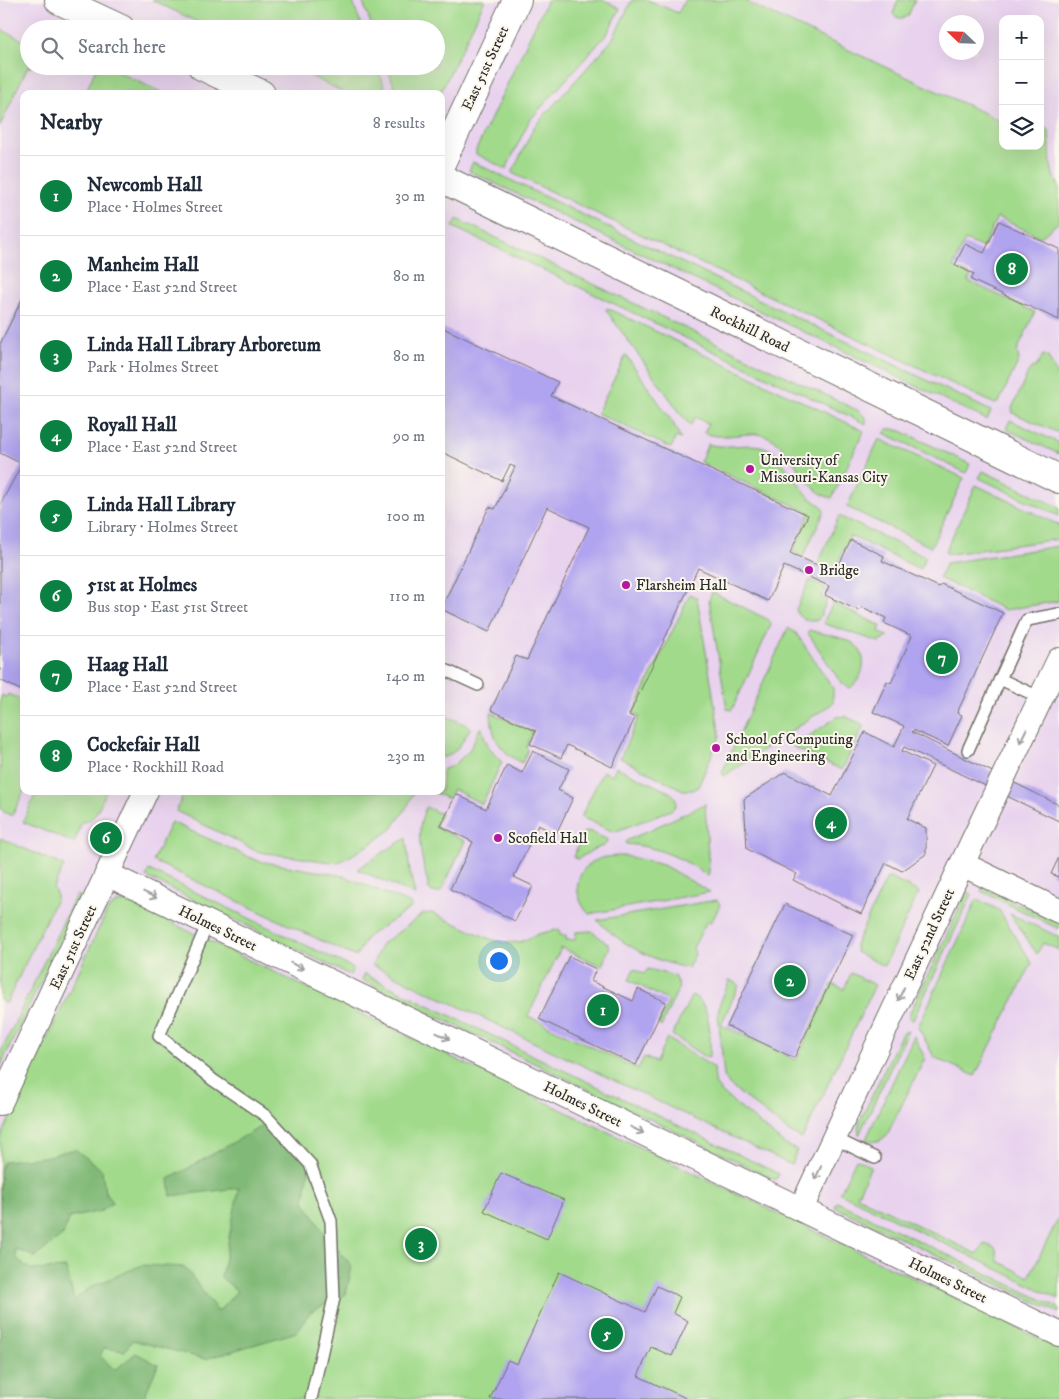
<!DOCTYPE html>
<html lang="en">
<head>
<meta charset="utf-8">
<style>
  :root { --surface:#fff; --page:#f2f2f3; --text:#1f2937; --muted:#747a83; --line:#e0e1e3; --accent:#0b8043 }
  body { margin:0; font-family:"IM FELL DW Pica",serif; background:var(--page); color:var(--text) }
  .controls { position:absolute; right:15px; top:15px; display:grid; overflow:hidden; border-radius:10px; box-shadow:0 5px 20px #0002 }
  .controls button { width:45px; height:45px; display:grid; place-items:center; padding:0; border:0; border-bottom:1px solid var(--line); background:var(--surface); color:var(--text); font:25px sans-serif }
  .compass { position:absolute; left:939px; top:15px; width:45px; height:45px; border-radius:50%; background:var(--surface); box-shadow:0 5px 20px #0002; rotate:293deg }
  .you { position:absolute; left:498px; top:960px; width:18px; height:18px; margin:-12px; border:4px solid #fff; border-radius:50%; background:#1a73e8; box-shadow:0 0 0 8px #1a73e833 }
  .badge { display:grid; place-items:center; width:32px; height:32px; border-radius:50%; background:var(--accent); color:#fff; font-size:16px; font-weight:700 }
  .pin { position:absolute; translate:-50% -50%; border:2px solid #fff; box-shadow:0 1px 5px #0006 }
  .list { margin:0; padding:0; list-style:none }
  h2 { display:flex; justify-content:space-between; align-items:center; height:65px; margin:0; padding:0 20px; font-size:21px }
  h2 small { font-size:16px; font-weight:400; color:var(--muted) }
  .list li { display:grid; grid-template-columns:32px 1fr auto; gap:15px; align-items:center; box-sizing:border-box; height:80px; padding:0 20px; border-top:1px solid var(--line) }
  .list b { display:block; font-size:19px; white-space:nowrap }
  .list p { margin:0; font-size:16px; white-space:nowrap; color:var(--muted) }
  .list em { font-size:16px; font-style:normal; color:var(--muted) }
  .icon { flex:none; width:28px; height:28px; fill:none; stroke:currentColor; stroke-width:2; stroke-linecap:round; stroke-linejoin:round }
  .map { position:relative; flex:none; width:1059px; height:1399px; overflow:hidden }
  .search { position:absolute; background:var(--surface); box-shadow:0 5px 20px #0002; left:20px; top:20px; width:425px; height:55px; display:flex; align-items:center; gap:12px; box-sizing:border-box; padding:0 18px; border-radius:28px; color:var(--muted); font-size:19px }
  .panel { position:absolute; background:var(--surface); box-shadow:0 5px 20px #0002; left:20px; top:90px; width:425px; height:705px; border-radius:10px }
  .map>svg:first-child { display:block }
  .built { fill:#e8d2ee; fill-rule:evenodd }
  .green { fill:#a2da8c; stroke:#66825c }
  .forest { fill:#81ba78; stroke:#567252 }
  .building { fill:#b0a3ef }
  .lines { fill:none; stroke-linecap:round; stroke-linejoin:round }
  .service-casing { stroke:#716f67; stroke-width:14 }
  .minor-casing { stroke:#716f67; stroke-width:26 }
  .tertiary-casing { stroke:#716f67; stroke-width:30 }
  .secondary-casing { stroke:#716f67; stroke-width:30 }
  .service { stroke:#fff; stroke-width:11 }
  .minor { stroke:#fff; stroke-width:24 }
  .tertiary { stroke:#fff; stroke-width:28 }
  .secondary { stroke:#fff; stroke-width:28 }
  .oneway { stroke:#a0a0a0 }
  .poi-dot { fill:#b5179e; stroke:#fbf7ec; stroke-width:2 }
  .labels { text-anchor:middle; stroke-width:4; stroke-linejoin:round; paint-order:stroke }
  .street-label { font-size:15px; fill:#2b2b2b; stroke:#fbf7ec }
  .poi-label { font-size:15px; fill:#2b2b2b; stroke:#fbf7ec; text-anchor:start }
</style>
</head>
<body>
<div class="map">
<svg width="1059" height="1399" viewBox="0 0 1059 1399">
  <rect width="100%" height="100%" fill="#fbf7ec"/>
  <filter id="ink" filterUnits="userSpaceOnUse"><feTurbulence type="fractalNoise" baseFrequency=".02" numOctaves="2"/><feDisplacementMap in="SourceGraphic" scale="10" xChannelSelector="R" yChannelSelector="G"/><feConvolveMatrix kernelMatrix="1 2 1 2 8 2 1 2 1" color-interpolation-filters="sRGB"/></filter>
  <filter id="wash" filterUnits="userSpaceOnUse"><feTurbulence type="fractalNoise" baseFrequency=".0096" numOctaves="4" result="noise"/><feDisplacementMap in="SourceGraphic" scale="20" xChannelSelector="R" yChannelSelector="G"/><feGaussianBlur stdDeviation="1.12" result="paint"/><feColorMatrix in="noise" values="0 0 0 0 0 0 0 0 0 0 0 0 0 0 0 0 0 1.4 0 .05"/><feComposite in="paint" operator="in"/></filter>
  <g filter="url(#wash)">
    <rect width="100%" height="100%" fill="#f4ecd6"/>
    <!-- built -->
    <path class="built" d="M0,0H1059V1399H0ZM1003,19H1040V146H1003ZM946,22H976V52H946ZM29,29H436V66H29ZM24,94H441V791H24Z"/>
    <!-- green -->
    <g class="green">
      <path d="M152,0H352L363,29H212Z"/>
      <path d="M362,0H485L440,94H397L387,66H436V29H373Z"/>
      <path d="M547,0H605L620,9L607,34L529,121L506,169L476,154V150Z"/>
      <path d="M632,0H648L678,13L685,0H749L748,3L1001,121L997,128L1003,131V146H1040V126L1049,130L1051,165L1053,175L1059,186V222L1041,237L997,217L983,248L965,240L953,267L971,276L968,281L1035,312L1017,351L1019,360L999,402L995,404L512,173L534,127L612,40Z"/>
      <path d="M898,0H915L908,16C902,19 897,19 893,14Z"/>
      <path d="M0,29L29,43V66H33L27,68L0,126Z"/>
      <path d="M97,66H105L165,94H85Z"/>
      <path d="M290,66H377L387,94H347Z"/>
      <path d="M473,162L991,411L987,420L469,171Z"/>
      <path d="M457,219L859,411L866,418V424L453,227Z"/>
      <path d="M607,308L864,431L832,498C805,493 793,449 769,437C752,428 725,442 704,433L708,424L695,417L691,425L686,421L606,310Z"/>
      <path d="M626,355L673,423L681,439L676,437L671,448L597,413Z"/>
      <path d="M1043,355L1048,357L1059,379V433L1013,413L1012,408L1030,369L1037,366Z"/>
      <path d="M1010,420L1059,443V454L1006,429Z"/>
      <path d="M888,429H893L901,431L970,464L966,473L884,433Z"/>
      <path d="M879,439L964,478L931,547L847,507Z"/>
      <path d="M708,444C730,451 755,438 774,452L809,497L823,507L824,512L803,557L793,552L810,513L700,462Z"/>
      <path d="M983,471L1059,507V516L979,478Z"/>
      <path d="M976,485L1059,525V539L950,554L945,552Z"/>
      <path d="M839,516L926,557L920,569L850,536L834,571L818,563Z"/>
      <path d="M1059,546V601L1005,610L939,578L946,563Z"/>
      <path d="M810,580L826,588L821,597L827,600L819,619L815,621C806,620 798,619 796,609Z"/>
      <path d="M712,592L769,620L771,625L732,710L727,709L709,600Z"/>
      <path d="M690,594L697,598L720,736L698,787L693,790H683L620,758L639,716L633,713Z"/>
      <path d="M833,603L881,626L879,632L889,637L879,642L825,624L824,621Z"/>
      <path d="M788,628L796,633L833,688V703L724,776L722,772Z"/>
      <path d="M809,630C822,634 839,636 851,642C870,653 865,677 850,688L841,683L808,633Z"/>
      <path d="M8,694L24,701V791L12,816L4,812L0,808V700L2,695L6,697Z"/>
      <path d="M491,712L533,732L526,748L528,750L522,763C499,751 492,738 491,712Z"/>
      <path d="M441,714L471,727C463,740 457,755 441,758Z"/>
      <path d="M845,716L864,725L842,770L793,747L837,717Z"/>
      <path d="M480,728H482C485,743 491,752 502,762L482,804L453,789L448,799L433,792L441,791L442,770L454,765L469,751Z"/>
      <path d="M616,767L671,793C676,797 677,800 676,806L671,810L614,832L581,817L603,771L612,775Z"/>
      <path d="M37,791H106C101,802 96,822 82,822L74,843L23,822Z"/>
      <path d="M185,791H414L408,805L392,829L369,845L338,863L259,852L176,811Z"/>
      <path d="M705,804L709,871L708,876C684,858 655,846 626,844V841Z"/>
      <path d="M426,807L441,814L435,827L465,841L443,888L439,893L432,892L429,889C423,861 413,834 426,807Z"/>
      <path d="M171,822L258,861L344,876L411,904V908L367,937L356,957L153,861Z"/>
      <path d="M589,831L608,840L604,846L594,849L578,859L573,857L584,832Z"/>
      <path d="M0,838L64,866L53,888L56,893V899L6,1004L0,1000Z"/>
      <path d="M406,838L410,872L415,895L357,869Z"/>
      <path d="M626,856L663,865L710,892L589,914C572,896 573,869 599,859C608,856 617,856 626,856Z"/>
      <path d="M149,870L353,968L350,975L146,877Z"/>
      <path d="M887,878H890L919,892L884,966L856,952L855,945Z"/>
      <path d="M982,887L1059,923V929L981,891Z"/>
      <path d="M967,892L972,894L913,1020L908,1017Z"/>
      <path d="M76,895L81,897L0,1067V1054Z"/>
      <path d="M977,899L999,910L1032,963L975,1076L934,1057L918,1027Z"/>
      <path d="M717,900L720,905L712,921L706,923L693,948L695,954L688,968C653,961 623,946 597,920Z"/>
      <path d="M128,902L1059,1348V1399H0V1139L108,909L116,903Z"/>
      <path d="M432,913L490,939L504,943L520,942L538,934L559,929L560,935H566V940H575L576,932L592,931L610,946L602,966L561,948L528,1016L638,1069L644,1057L656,1062L667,1038L714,1068L715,1083L721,1092L784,1144L797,1150L791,1165L372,965L382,944L423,914Z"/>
      <path d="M1010,914L1059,937V950L1043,943L1037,954Z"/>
      <path d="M634,969L644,974L648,969L674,976L679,987L661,1027L658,1024L669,1001L629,980Z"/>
      <path d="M851,973L875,985L802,1139L789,1132L729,1085L724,1076L718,1013L720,1003L730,980L739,985L721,1025L796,1060L832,984L844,989Z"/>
      <path d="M364,974L779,1174L776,1180L362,980Z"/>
      <path d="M692,995C712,1005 710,1036 710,1056L705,1057L672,1035Z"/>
      <path d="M908,1031L859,1135L858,1128L860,1121L902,1033Z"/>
      <path d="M914,1036L925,1058L887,1135C879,1142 876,1143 866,1139Z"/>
      <path d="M856,1159L871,1166L857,1196L977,1254L984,1244L991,1246L996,1249L998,1261L1029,1277L1059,1217V1299L840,1193Z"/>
      <path d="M837,1202L1059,1308V1313L835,1207Z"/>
    </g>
    <!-- forest -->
    <path class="forest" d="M271,1121L310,1164L304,1201L324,1233L352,1266L346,1294L310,1312L297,1332L205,1359L132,1340L125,1351L104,1348L100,1356L115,1370L136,1353L158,1365L144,1397V1399H0V1170L4,1161L44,1157L75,1149L102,1170L105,1192L113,1202L101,1211L69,1218L63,1235L35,1257L15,1249L17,1259L31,1270L66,1268L74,1300L91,1287L142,1265L185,1267L218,1312L237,1291L221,1277L239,1188L171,1196L169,1179Z"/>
    <g id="blocks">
      <!-- building -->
      <g class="building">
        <path d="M999,221L1059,249V320L971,280L974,274L955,265L965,244L984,253Z"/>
        <path d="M24,295V681L20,690L0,680V505L22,464L0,453V344Z"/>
        <path d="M441,327L558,382L551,396L808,515L790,553L835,573L851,540L884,556L882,561L939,587L941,584L1003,613L957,713L962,715L948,746L913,730L912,732L1059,805V821L904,747L902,751L933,766L907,819L926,828V854L902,871L886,863L861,914L793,880L797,874L747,849L744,799L785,772L832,796L865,732L894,747L904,726L873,712L887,681L891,683L912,636L884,623L886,618L862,607L859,611L825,595L829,586L784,566L768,601L698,568L629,715L635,718L612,767L567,745L561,758L530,744L536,731L491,710L516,656L527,660L589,527L547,507L489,632L441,609L489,507L495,509L515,467L510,465L502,481L444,453L441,459Z"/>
        <path d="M533,751L569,769L558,790L573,798L556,834L538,825L514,877L533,886L515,921L450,889L473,842L441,826L456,794L486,809L507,765L522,773Z"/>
        <path d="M1059,857V877L1051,874Z"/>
        <path d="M785,904L853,935L794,1058L727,1026Z"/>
        <path d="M569,956L596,969L591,981L633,1001L638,989L666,1002L636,1065L539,1019Z"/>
        <path d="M501,1173L564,1200L547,1239L484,1211Z"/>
        <path d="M559,1272L645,1312L657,1286L680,1297L673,1313L688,1321L672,1356L651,1347L638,1376L688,1399H490L508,1360L517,1364Z"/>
      </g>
    </g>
  </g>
  <g filter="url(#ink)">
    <use href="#blocks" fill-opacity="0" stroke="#716f67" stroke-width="1"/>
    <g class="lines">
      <!-- service casing -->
      <g class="service-casing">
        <g id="service">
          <path d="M441,668L478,685"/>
          <path d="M1041,698L1000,679L1027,620L1059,614"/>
          <path d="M968,750L1000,679"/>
          <path d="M208,923L159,1036L213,1080L266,1116L310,1164L331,1221L334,1298L311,1399"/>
          <path d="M834,1138L875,1158"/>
        </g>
      </g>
      <!-- minor casing -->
      <g class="minor-casing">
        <g id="minor">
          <path d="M962,864L1059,911"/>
          <path d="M107,874L1059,1334"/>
          <path d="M0,1103L146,791"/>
          <path d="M801,1209L962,864L1059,660"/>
        </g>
      </g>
      <!-- tertiary casing -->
      <g class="tertiary-casing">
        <path id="tertiary" d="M441,163L517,0"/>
      </g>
      <!-- secondary casing -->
      <g class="secondary-casing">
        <g id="secondary">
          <path d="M59,0L121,29"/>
          <path d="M202,66L261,94"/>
          <path d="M441,178L1059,479"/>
        </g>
      </g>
      <!-- service -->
      <use href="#service" class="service"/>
      <!-- minor -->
      <use href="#minor" class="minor"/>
      <!-- tertiary -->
      <use href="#tertiary" class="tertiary"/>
      <!-- secondary -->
      <use href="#secondary" class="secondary"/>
    </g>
    <!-- one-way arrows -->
    <defs><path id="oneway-shaft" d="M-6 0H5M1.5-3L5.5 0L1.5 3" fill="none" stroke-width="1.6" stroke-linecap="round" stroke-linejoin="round" transform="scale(1.25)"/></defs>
    <g class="oneway">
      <use href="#oneway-shaft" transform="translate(1023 736) rotate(116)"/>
      <use href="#oneway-shaft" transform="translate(150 895) rotate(26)"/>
      <use href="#oneway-shaft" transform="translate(297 966) rotate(26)"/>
      <use href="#oneway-shaft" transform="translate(901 994) rotate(115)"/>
      <use href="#oneway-shaft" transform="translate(443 1036) rotate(26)"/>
      <use href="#oneway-shaft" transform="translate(637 1130) rotate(26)"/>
      <use href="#oneway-shaft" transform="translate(818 1173) rotate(115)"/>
    </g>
  </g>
  <!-- markers -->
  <g class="poi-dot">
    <circle cx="750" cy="469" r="5"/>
    <circle cx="809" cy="570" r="5"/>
    <circle cx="626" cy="585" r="5"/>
    <circle cx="716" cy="748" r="5"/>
    <circle cx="498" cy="838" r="5"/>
  </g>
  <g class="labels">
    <!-- street labels -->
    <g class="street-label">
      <text transform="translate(485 68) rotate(-65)" y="5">East 51st Street</text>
      <text transform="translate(750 329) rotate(26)" y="5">Rockhill Road</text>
      <text transform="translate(218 928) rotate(26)" y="5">Holmes Street</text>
      <text transform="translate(929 934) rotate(-65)" y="5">East 52nd Street</text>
      <text transform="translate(73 947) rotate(-65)" y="5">East 51st Street</text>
      <text transform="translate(583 1104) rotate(26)" y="5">Holmes Street</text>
      <text transform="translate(948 1280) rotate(26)" y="5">Holmes Street</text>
    </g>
    <!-- poi labels -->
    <g class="poi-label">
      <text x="760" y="465">University of<tspan x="760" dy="17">Missouri-Kansas City</tspan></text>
      <text x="819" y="575">Bridge</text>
      <text x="636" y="590">Flarsheim Hall</text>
      <text x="726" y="744">School of Computing<tspan x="726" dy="17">and Engineering</tspan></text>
      <text x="508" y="843">Scofield Hall</text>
    </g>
  </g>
</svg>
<div class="controls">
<button>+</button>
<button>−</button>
<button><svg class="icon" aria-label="layers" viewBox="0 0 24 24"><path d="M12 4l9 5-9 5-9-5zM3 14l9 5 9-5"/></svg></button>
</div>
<svg class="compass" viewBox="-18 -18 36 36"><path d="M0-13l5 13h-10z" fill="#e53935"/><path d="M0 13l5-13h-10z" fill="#747a83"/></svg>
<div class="you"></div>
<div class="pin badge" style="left:603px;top:1010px">1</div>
<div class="pin badge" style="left:790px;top:981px">2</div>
<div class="pin badge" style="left:421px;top:1244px">3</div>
<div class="pin badge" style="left:831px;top:823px">4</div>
<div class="pin badge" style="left:607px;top:1334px">5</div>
<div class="pin badge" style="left:106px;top:838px">6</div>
<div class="pin badge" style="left:942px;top:658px">7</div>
<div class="pin badge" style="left:1012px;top:269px">8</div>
<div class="search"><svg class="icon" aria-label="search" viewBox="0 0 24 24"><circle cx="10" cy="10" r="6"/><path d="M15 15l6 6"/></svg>Search here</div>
<section class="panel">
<h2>Nearby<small>8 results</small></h2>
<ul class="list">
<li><span class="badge">1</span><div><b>Newcomb Hall</b><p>Place · Holmes Street</p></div><em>30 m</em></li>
<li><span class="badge">2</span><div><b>Manheim Hall</b><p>Place · East 52nd Street</p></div><em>80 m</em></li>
<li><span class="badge">3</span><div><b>Linda Hall Library Arboretum</b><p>Park · Holmes Street</p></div><em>80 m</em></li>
<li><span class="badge">4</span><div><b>Royall Hall</b><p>Place · East 52nd Street</p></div><em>90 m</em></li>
<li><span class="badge">5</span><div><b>Linda Hall Library</b><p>Library · Holmes Street</p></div><em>100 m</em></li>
<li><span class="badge">6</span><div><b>51st at Holmes</b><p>Bus stop · East 51st Street</p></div><em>110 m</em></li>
<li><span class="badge">7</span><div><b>Haag Hall</b><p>Place · East 52nd Street</p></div><em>140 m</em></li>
<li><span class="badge">8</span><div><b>Cockefair Hall</b><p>Place · Rockhill Road</p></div><em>230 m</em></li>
</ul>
</section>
</div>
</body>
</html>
